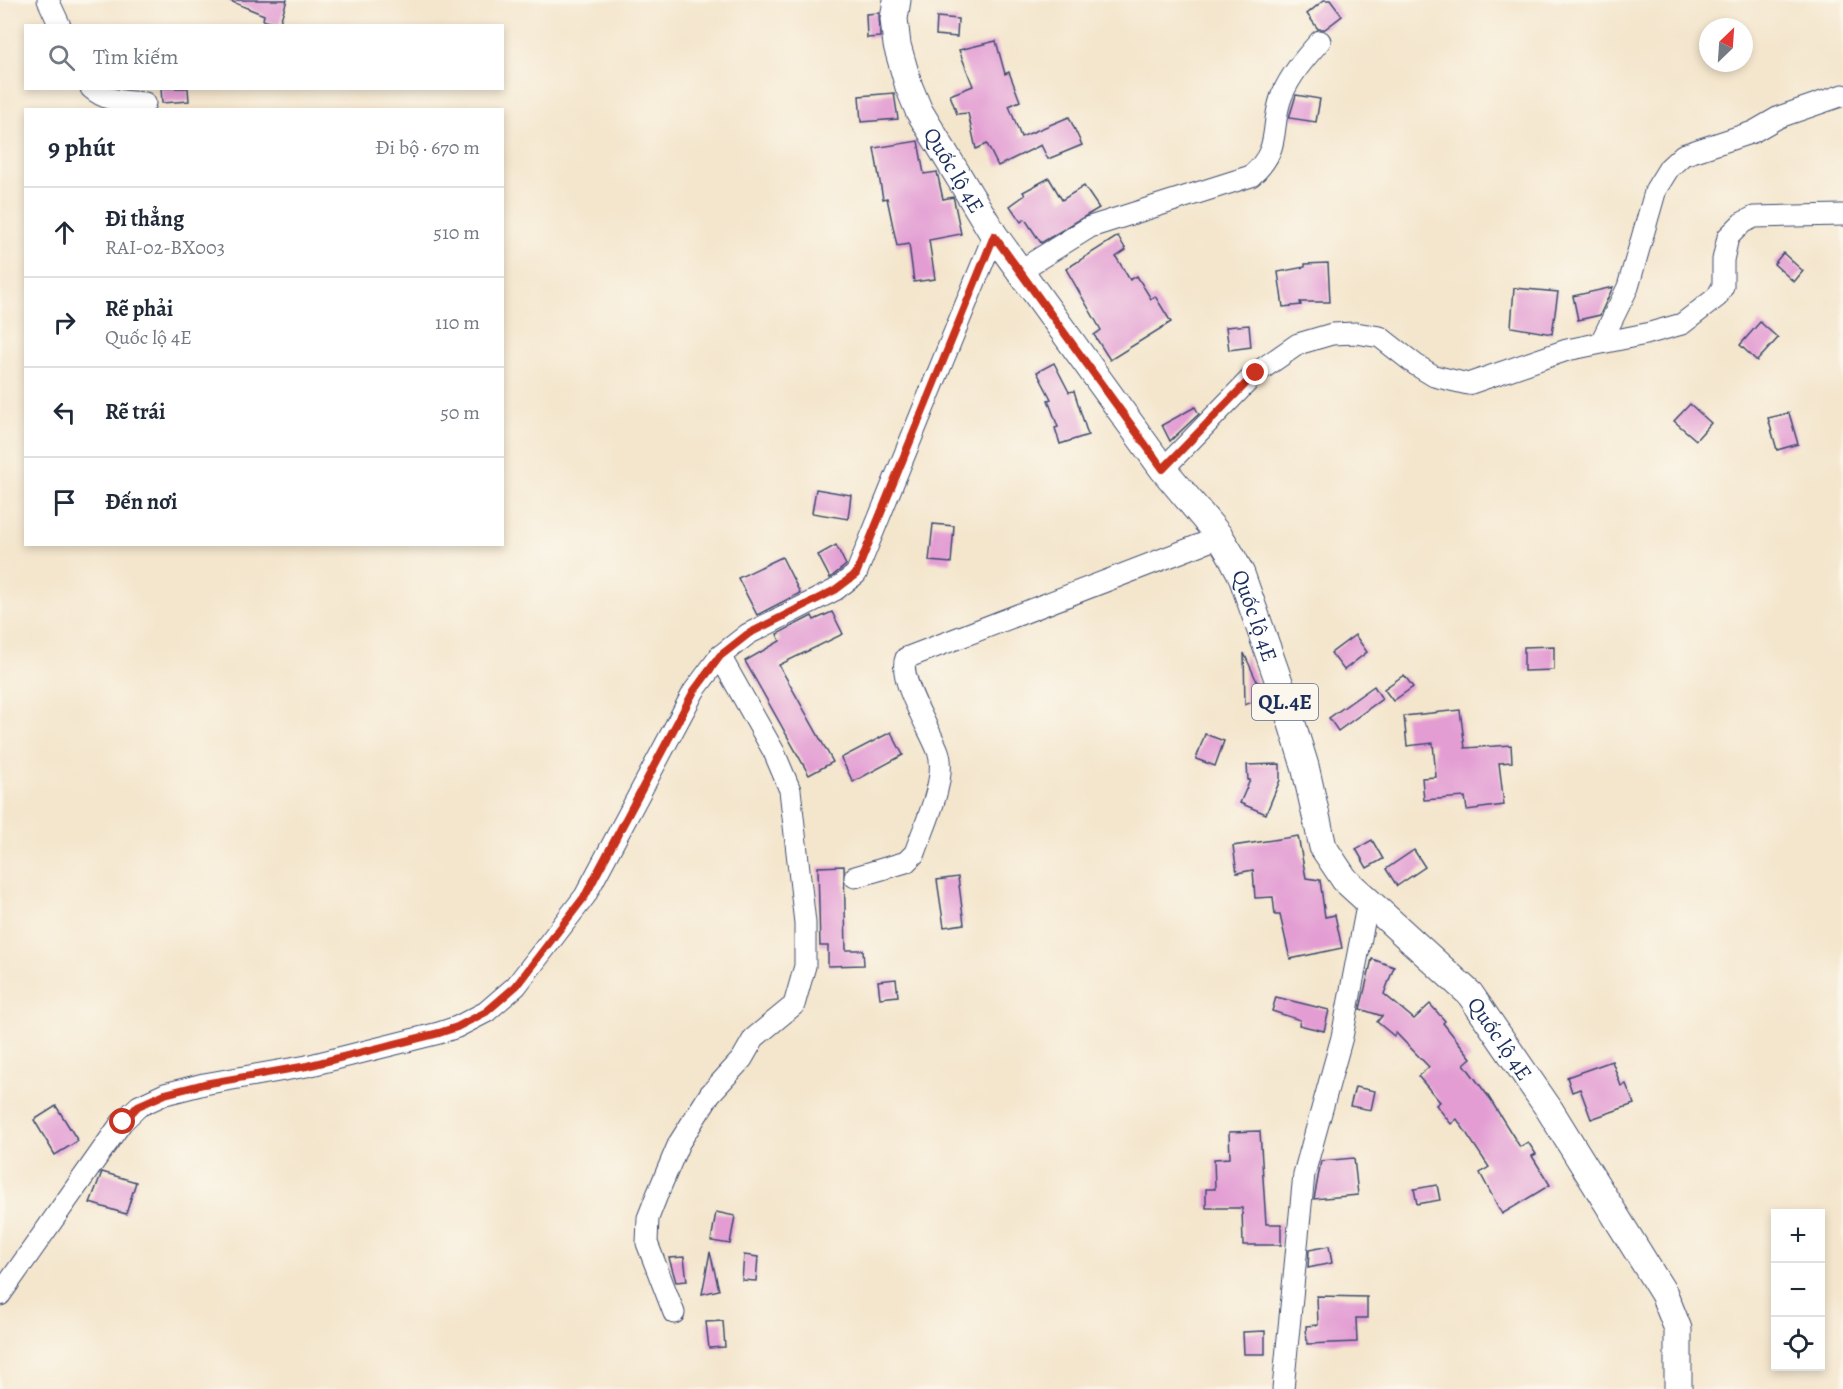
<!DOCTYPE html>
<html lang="vi">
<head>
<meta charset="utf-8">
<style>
  :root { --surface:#fff; --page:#f2f2f3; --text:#1f2937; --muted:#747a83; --line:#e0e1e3 }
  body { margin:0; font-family:Alegreya,serif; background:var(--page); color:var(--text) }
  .controls { position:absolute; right:18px; bottom:18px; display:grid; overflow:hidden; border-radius:0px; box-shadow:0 3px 9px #0003 }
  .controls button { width:54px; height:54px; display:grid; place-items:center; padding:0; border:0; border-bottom:2px solid var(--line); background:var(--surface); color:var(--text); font:30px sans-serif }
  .compass { position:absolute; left:1699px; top:18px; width:54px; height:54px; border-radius:50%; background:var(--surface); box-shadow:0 3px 9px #0003; rotate:25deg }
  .stop { position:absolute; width:18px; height:18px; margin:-14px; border:4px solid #c8321e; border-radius:50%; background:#fff }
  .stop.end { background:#c8321e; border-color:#fff; box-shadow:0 2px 6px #0008 }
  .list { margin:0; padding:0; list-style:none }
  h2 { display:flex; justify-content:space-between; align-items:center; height:78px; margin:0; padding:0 24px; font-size:26px }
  h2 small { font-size:20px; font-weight:400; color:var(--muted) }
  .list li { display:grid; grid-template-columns:39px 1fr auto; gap:18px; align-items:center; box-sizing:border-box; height:90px; padding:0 24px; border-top:2px solid var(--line) }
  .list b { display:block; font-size:22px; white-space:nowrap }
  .list p { margin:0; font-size:20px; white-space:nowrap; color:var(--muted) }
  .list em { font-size:20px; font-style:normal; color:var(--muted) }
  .icon { flex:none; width:33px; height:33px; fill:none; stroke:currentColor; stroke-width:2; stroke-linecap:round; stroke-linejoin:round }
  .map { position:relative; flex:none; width:1843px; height:1389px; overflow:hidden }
  .search { position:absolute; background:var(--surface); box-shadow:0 3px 9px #0003; left:24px; top:24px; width:480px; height:66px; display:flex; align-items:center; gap:15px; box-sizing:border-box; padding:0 21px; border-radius:0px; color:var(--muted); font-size:22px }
  .panel { position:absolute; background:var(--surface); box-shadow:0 3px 9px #0003; left:24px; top:108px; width:480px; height:438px; border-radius:0px }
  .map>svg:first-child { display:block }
  .building { fill:#e39dd3 }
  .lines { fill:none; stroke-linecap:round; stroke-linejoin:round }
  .minor-casing { stroke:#3c4a6f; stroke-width:23 }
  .major-casing { stroke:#3c4a6f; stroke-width:29 }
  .minor { stroke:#fff; stroke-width:21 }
  .major { stroke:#fff; stroke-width:27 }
  .route { stroke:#c8321e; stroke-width:8 }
  .labels { text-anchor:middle; stroke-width:6; stroke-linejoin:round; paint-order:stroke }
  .shield { fill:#fbf7ec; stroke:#5e6b89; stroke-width:1.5 }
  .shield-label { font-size:21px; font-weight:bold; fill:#1b2f5e }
  .street-label { font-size:22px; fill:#1b2f5e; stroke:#fbf7ec }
</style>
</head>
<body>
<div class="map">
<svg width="1843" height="1389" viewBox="0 0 1843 1389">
  <rect width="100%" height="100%" fill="#fbf7ec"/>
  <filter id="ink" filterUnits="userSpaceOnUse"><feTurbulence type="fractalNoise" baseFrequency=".0167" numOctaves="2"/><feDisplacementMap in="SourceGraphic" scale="12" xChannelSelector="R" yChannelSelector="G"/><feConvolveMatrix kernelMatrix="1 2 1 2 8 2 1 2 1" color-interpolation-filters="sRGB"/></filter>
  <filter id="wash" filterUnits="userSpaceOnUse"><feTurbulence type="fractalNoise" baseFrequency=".008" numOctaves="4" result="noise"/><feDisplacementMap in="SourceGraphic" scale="24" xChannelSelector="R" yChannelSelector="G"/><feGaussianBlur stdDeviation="1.35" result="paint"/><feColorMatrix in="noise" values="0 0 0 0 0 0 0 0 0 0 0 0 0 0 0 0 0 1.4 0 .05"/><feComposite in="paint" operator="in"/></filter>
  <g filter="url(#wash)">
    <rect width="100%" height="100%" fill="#f4e6cd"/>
    <g id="blocks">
      <!-- building -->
      <g class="building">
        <path d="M228,0H287L279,25L263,20L264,15Z"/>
        <path d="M1324,0H1330L1342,16L1325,29H1318L1307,14Z"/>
        <path d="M879,13L880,37L867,38L866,14Z"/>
        <path d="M937,17L958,19L957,37L936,35Z"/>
        <path d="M996,41L1005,74L1009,72L1020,101L1009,106L1021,137L1069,117L1082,145L1048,159L1041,145L998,166L987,144L976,149L968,113L957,114L950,95L973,86L959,50Z"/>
        <path d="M161,88H188L189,101L162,103Z"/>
        <path d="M894,93L898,119L861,122L859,96Z"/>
        <path d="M1296,95L1320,99L1316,122L1289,118Z"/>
        <path d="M918,141L924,174L937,172L943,199L953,197L954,200L961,234L929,240L935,279L914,282L909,244L897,246L887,198L883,199L874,148Z"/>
        <path d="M1049,178L1062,200L1084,186L1099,208L1041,243L1025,219L1021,222L1010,206L1025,195L1023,192Z"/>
        <path d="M1118,236L1126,250L1116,257L1130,280L1137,276L1151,299L1155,296L1171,322L1110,360L1094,335L1101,330L1066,269Z"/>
        <path d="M1783,253L1803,271L1794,282L1774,264Z"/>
        <path d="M1328,263L1330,302H1300L1301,305L1283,307L1278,272L1305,267V264Z"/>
        <path d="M1613,287L1600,315L1578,320L1573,296Z"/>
        <path d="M1514,288L1558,292L1552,334L1511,327Z"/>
        <path d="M1760,322L1778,338L1757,361L1740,345Z"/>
        <path d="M1249,325L1251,347L1229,350L1226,327Z"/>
        <path d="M1054,363L1069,392L1074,391L1088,435L1060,444L1055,428L1058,427L1048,400L1051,399L1037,372Z"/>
        <path d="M1690,404L1711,423L1696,440L1674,421Z"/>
        <path d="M1195,407L1199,414L1170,441L1162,425Z"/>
        <path d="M1789,413L1798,444L1777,450L1768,418Z"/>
        <path d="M816,489L851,495L848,519L812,513Z"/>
        <path d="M933,524L954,526L951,563L929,561Z"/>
        <path d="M836,545L846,565L830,578L818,555Z"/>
        <path d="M782,557L800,593L757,615L738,578Z"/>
        <path d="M832,612L843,634L779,665L833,762L809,775L745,661L780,641L777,634L812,616L814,620Z"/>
        <path d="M1355,635L1367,652L1344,670L1331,653Z"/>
        <path d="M1554,646V670L1524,671V647Z"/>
        <path d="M1244,653L1264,697L1245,705Z"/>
        <path d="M1404,675L1413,687L1393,701L1384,689Z"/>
        <path d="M1374,686L1382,699L1338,731L1329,718Z"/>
        <path d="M1460,710L1465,748L1511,745L1512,762L1499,763L1504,805L1467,810L1465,797L1424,800L1422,778L1436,777L1433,743L1407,746L1404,716Z"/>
        <path d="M891,732L903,755L853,782L841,758Z"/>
        <path d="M1205,734L1224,741L1215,766L1196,759Z"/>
        <path d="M1280,764V780L1266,814L1240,803L1250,780H1248L1247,765Z"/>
        <path d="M1298,836L1306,878L1320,880L1325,917L1335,915L1342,948L1290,959L1280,915H1275L1273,897L1255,898L1253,870L1237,873L1233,846Z"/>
        <path d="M1372,840L1383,859L1367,868L1356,849Z"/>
        <path d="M1414,850L1425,867L1397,886L1386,869Z"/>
        <path d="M844,866L846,950H863L864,965L828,966V946H820L818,867Z"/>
        <path d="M958,877L964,924L944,927L937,880Z"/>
        <path d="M1372,959L1394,967L1384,994L1414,1019L1430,1004L1445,1021L1443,1023L1471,1058L1464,1064L1488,1096L1520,1147L1528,1142L1536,1154L1532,1156L1550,1185L1502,1214L1480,1173L1489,1167L1457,1119L1451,1124L1436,1105L1440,1102L1418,1076L1429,1067L1396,1033L1394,1036L1377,1022L1382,1016L1360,1009Z"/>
        <path d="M896,979L898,996L880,998L878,981Z"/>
        <path d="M1276,997L1329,1010L1324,1031L1299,1025L1300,1020L1272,1011Z"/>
        <path d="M1612,1061L1621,1086L1626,1084L1634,1104L1591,1119L1580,1089L1572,1092L1567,1077Z"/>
        <path d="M1355,1087L1375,1091L1371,1110L1350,1106Z"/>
        <path d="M56,1106L78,1141L55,1155L34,1120Z"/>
        <path d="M1260,1131L1266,1224H1281V1245H1243L1242,1208H1206V1189H1215L1214,1159L1230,1158L1229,1132Z"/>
        <path d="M1354,1158L1358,1195L1314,1199L1321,1161Z"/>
        <path d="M102,1172L136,1182L126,1214L90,1203Z"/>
        <path d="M1437,1185L1440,1200L1417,1204L1414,1189Z"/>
        <path d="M716,1212L735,1216L730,1244L711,1241Z"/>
        <path d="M1329,1246L1332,1263L1308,1268L1309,1250Z"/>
        <path d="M710,1252L719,1290L702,1294Z"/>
        <path d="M744,1255L758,1257L756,1281L742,1280Z"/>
        <path d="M684,1257L687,1281L676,1282L669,1258Z"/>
        <path d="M1317,1296L1367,1297V1318H1356L1357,1342L1307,1344L1306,1326L1318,1325Z"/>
        <path d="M723,1321L725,1347L709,1348L706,1322Z"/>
        <path d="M1265,1331V1354H1244L1243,1332Z"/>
      </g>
    </g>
  </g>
  <g filter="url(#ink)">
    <use href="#blocks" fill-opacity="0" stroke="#3c4a6f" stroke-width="1.5"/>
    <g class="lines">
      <!-- minor casing -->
      <g class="minor-casing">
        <g id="minor">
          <path d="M48,0L60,26"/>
          <path d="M91,88C107,102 125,101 145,103"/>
          <path d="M1021,270L1090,227L1251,176C1283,148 1269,128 1282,95C1291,74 1305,58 1320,41"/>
          <path d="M1601,342L1628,287L1656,189L1669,168L1683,155L1753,132L1779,117L1843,95"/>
          <path d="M1163,469L1256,373L1298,344L1332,334L1356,333L1380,337L1416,365L1434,376L1468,384L1567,350L1646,334L1682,324L1717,297L1723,286V260L1728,237L1742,223L1754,217L1843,215"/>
          <path d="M855,877L906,862L915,853C924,826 948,778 938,751C930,729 897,678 906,658L1220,537"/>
          <path d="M0,1295L122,1122L139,1106L165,1094L204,1084L307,1066L439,1033L457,1027L486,1012L516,986L585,896L694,691L720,656L748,634L835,590L856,574L994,235"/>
          <path d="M674,1313L647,1243L648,1218L657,1195L679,1143L710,1094L742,1059L754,1038L794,1005L805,966V923L790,790L774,752L720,656"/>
          <path d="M1283,1389L1304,1174L1342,1037L1368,901"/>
        </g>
      </g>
      <!-- major casing -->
      <g class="major-casing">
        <g id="major">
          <path id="s1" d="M897,0L894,19L897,45L909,87L919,111L994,235L1163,469L1220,537L1231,555L1241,574L1279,682L1305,766L1323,847L1345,880L1470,994L1549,1109L1664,1294L1678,1329V1389"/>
        </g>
      </g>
      <!-- minor -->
      <use href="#minor" class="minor"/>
      <!-- major -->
      <use href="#major" class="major"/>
    </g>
  </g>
  <g class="lines" filter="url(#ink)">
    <!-- route -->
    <path class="route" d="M123,1122L138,1106L165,1094L204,1084L307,1066L439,1033L457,1027L486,1012L516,986L585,896L694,691L720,656L748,634L835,590L856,574L994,236L1163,469L1256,373"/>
  </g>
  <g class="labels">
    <!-- shield labels -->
    <rect class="shield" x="1252" y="684" width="66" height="36" rx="4.5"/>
    <g class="shield-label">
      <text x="1285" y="709">QL.4E</text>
    </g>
    <!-- street labels -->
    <g class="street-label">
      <text dy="8" stroke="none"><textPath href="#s1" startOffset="184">Quốc lộ 4E</textPath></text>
      <text dy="8" stroke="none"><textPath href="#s1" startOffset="724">Quốc lộ 4E</textPath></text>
      <text dy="8" stroke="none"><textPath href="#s1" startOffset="1228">Quốc lộ 4E</textPath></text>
    </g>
  </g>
</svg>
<div class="controls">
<button>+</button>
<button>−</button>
<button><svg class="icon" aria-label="locate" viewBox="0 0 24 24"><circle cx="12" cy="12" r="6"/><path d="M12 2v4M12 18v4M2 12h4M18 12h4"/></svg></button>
</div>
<svg class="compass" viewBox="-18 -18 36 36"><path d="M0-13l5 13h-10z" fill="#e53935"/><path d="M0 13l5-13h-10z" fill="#747a83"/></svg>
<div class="stop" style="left:123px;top:1122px"></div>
<div class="stop end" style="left:1256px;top:373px"></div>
<div class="search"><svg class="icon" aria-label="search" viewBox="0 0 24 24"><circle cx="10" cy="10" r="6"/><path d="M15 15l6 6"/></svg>Tìm kiếm</div>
<section class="panel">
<h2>9 phút<small>Đi bộ · 670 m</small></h2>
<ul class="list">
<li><svg class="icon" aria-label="ahead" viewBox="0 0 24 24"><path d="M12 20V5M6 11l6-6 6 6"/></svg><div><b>Đi thẳng</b><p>RAI-02-BX003</p></div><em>510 m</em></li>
<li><svg class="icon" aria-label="right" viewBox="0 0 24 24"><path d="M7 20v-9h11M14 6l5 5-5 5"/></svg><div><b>Rẽ phải</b><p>Quốc lộ 4E</p></div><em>110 m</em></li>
<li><svg class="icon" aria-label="left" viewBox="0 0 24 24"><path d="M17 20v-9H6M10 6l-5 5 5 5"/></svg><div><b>Rẽ trái</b></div><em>50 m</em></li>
<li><svg class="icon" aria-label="arrive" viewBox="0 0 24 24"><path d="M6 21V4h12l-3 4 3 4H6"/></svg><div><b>Đến nơi</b></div></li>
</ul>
</section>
</div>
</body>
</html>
